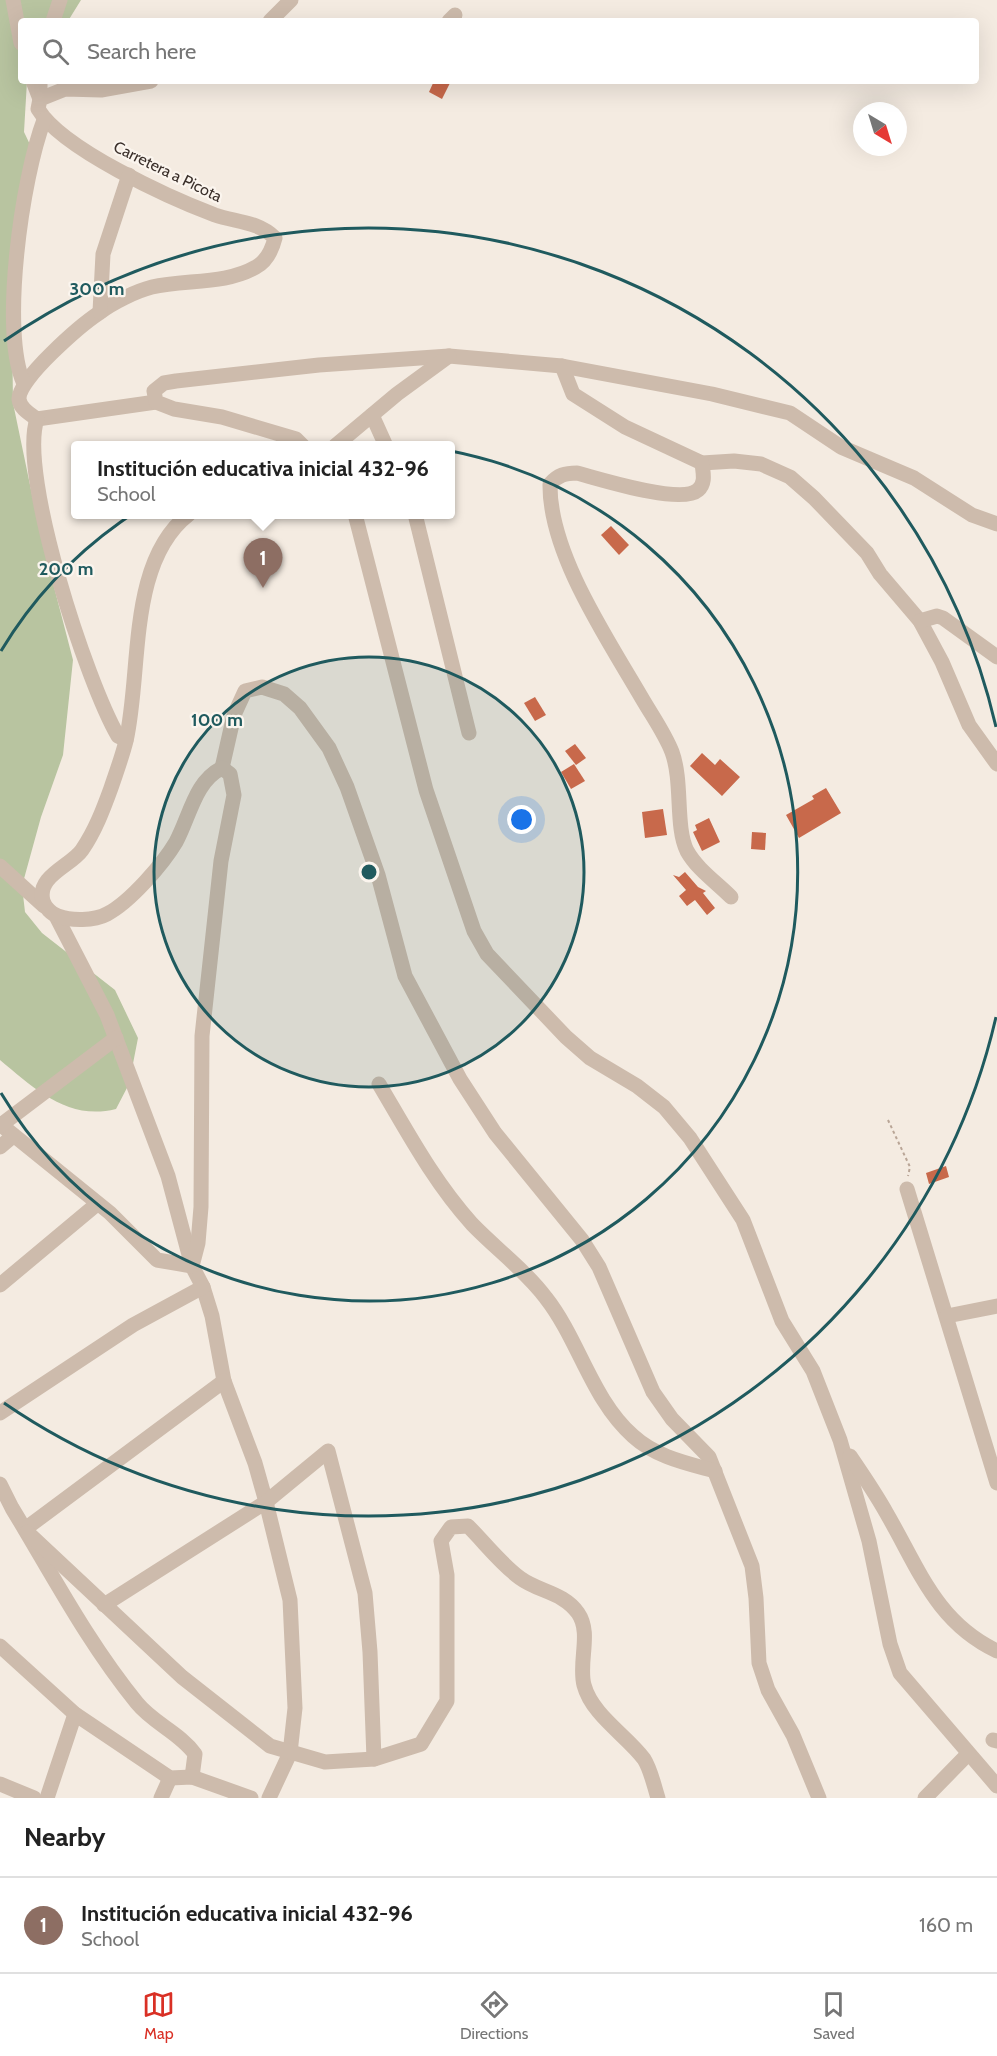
<!DOCTYPE html>
<html lang="en">
<head>
<meta charset="utf-8">
<style>
  :root { --surface:#fff; --page:#f6f6f6; --text:#222; --muted:#767676; --line:#e0e0e0; --accent:#d93025 }
  body { margin:0; font-family:Cabin,sans-serif; background:var(--page); color:var(--text) }
  .compass { position:absolute; left:853px; top:102px; width:54px; height:54px; border-radius:50%; background:var(--surface); box-shadow:0 6px 24px #0002; rotate:142deg }
  .you { position:absolute; left:522px; top:820px; width:21px; height:21px; margin:-15px; border:4px solid #fff; border-radius:50%; background:#1a73e8; box-shadow:0 0 0 9px #1a73e833 }
  .badge { display:grid; place-items:center; width:39px; height:39px; border-radius:50%; background:var(--accent); color:#fff; font-size:20px; font-weight:700 }
  .pin { position:absolute; translate:-50% -50px; filter:drop-shadow(0 2px 3px #0008) }
  .pin::after { content:''; position:absolute; top:32px; width:21px; height:18px; background:inherit; clip-path:polygon(0 0,100% 0,50% 100%) }
  .popup { position:absolute; left:71px; top:441px; width:384px; height:78px; box-sizing:border-box; display:grid; place-content:center; border-radius:6px; background:var(--surface); filter:drop-shadow(0 2px 4px #0005); font-size:20px; white-space:nowrap; color:var(--muted) }
  .popup b { font-size:22px; color:var(--text) }
  .popup::after { content:''; position:absolute; left:50%; top:100%; margin-left:-12px; border:12px solid transparent; border-top-color:var(--surface) }
  .list { margin:0; padding:0; list-style:none }
  h2 { display:flex; justify-content:space-between; align-items:center; height:78px; margin:0; padding:0 24px; font-size:26px }
  h2 small { font-size:20px; font-weight:400; color:var(--muted) }
  .list li { display:grid; grid-template-columns:39px 1fr auto; gap:18px; align-items:center; box-sizing:border-box; height:96px; padding:0 24px; border-top:2px solid var(--line) }
  .list b { display:block; font-size:22px; white-space:nowrap }
  .list p { margin:0; font-size:20px; white-space:nowrap; color:var(--muted) }
  .list em { font-size:20px; font-style:normal; color:var(--muted) }
  .icon { flex:none; width:33px; height:33px; fill:none; stroke:currentColor; stroke-width:2; stroke-linecap:round; stroke-linejoin:round }
  .map { position:relative; flex:none; width:997px; height:1798px; overflow:hidden }
  .search { position:absolute; background:var(--surface); box-shadow:0 6px 24px #0002; left:18px; right:18px; top:18px; height:66px; display:flex; align-items:center; gap:15px; box-sizing:border-box; padding:0 21px; border-radius:6px; color:var(--muted); font-size:22px }
  .sheet { height:174px; background:var(--surface) }
  nav { display:flex; justify-content:space-around; align-items:center; box-sizing:border-box; height:84px; border-top:2px solid var(--line); background:var(--surface); font-size:16px; color:var(--muted) }
  nav a { display:grid; justify-items:center; gap:3px }
  nav .on { color:var(--accent) }
  .map>svg:first-child { display:block }
  .green { fill:#b8c4a0 }
  .building { fill:#c8694b }
  .lines { fill:none; stroke-linecap:round; stroke-linejoin:round }
  .path { stroke:#b9a596; stroke-width:2; stroke-dasharray:3 3; stroke-linecap:butt }
  .minor { stroke:#cdbbac; stroke-width:15 }
  .ring { fill:none; stroke:#1f5a5e; stroke-width:3 }
  .labels { text-anchor:middle; stroke-width:4.5; stroke-linejoin:round; paint-order:stroke }
  .street-label { font-size:16px; fill:#3b302b; stroke:#fbf5ee }
  .centre { fill:#1f5a5e; stroke:#fbf5ee; stroke-width:3 }
  .ring-label { font-size:18px; text-anchor:middle; font-weight:bold; fill:#1f5a5e; stroke:#fbf5ee; stroke-width:4.5; stroke-linejoin:round; paint-order:stroke }
</style>
</head>
<body>
<div class="map">
<svg width="997" height="1798" viewBox="0 0 997 1798">
  <rect width="100%" height="100%" fill="#f4ebe1"/>
  <!-- green -->
  <path class="green" d="M0,0H81L68,21H21V81H27L24,132L34,153L12,326L13,403L40,533L73,660L63,755L41,817L22,886L25,912L42,933L115,990L138,1038L129,1084L116,1109C68,1121 35,1089 0,1060Z"/>
  <!-- building -->
  <g class="building">
    <path d="M434,81H451L442,99L429,92Z"/>
    <path d="M611,526L629,545L619,555L601,535Z"/>
    <path d="M535,697L546,715L535,721L524,703Z"/>
    <path d="M575,744L586,758L576,765L565,751Z"/>
    <path d="M702,753L715,765L720,759L740,777L722,796L690,766Z"/>
    <path d="M574,764L585,781L571,789L561,772Z"/>
    <path d="M826,788L841,813L799,838L786,815L814,799L812,796Z"/>
    <path d="M663,809L667,835L645,838L642,812Z"/>
    <path d="M709,818L720,842L702,851L693,832L697,830L695,825Z"/>
    <path d="M752,832L766,833L765,850L751,849Z"/>
    <path d="M685,872L698,887L706,891L703,893L715,908L707,915L695,900L687,906L679,896L686,890L673,875L679,877Z"/>
    <path d="M946,1166L949,1177L929,1184L926,1173Z"/>
  </g>
  <g class="lines">
    <!-- path -->
    <path class="path" d="M888,1120L910,1167L908,1176"/>
    <!-- minor -->
    <g class="minor">
      <path d="M13,0L21,43"/>
      <path d="M53,21L60,0"/>
      <path d="M270,21L291,0"/>
      <path d="M449,21L455,15"/>
      <path d="M33,81L40,99V81"/>
      <path d="M151,81L101,90L65,89L40,99L38,109C62,149 170,198 215,215C235,222 258,221 275,238C272,250 267,261 256,267C225,285 185,279 152,287C136,291 112,303 99,313C81,325 18,379 19,399C20,409 30,414 37,419L156,402"/>
      <path d="M100,312L103,254L129,175"/>
      <path d="M562,366L573,394L625,427L702,463L734,461L761,464L790,477L814,498L867,553L880,574L920,621L942,662L969,725L997,764"/>
      <path d="M24,384C0,331 22,178 44,120"/>
      <path d="M372,415L386,446"/>
      <path d="M37,419C18,474 87,683 118,736L126,740"/>
      <path d="M303,446L296,439L222,417L174,409L156,402L154,391L164,383L176,381L319,365L449,356L562,366L712,394L790,413L841,447L914,478L972,515L997,524"/>
      <path d="M335,446L397,394L449,356"/>
      <path d="M702,463C703,473 706,483 698,490C681,505 600,479 577,473C565,473 558,475 550,484C549,554 609,641 643,700C653,717 665,734 672,752C683,782 675,827 687,851C697,869 716,882 731,897"/>
      <path d="M355,514L426,790L474,931L487,954L566,1037L590,1058L637,1086L664,1107L690,1138L743,1220L782,1321L813,1371L840,1440L869,1541L890,1644L900,1673L997,1786"/>
      <path d="M415,514L469,733"/>
      <path d="M920,621L937,616L943,618L997,657"/>
      <path d="M222,768L234,715L245,691L262,687L284,694L300,708L329,748L347,787L378,875L405,976L460,1079L495,1133L582,1240L599,1267L653,1392L672,1419L709,1457L752,1566L756,1598L759,1663L768,1690L793,1735L819,1798"/>
      <path d="M0,866L44,906"/>
      <path d="M56,916L107,1015L168,1176L192,1266L203,1287L212,1316L224,1381L255,1463L266,1502L290,1600L295,1708L290,1753L269,1798"/>
      <path d="M379,1084C408,1133 434,1182 472,1224C496,1249 525,1270 546,1298C579,1340 592,1400 633,1436C656,1457 686,1463 715,1471"/>
      <path d="M0,1124L110,1213L157,1260L192,1266L198,1243L201,1207L202,1036L221,861L234,795L230,774L222,768C195,781 190,816 176,842C163,864 130,902 107,914C94,921 71,921 58,916C51,914 45,907 43,901C36,876 71,866 82,850C95,831 103,810 111,788C116,773 122,757 126,741C142,671 127,562 189,514"/>
      <path d="M1,1125L116,1038"/>
      <path d="M0,1147L13,1136"/>
      <path d="M907,1189L997,1483"/>
      <path d="M0,1285L97,1204"/>
      <path d="M947,1316L997,1306"/>
      <path d="M0,1413L133,1325L203,1287"/>
      <path d="M850,1456C863,1475 876,1494 887,1514C919,1569 936,1622 997,1651"/>
      <path d="M0,1484L12,1508C52,1574 88,1643 137,1703C153,1723 180,1733 195,1754L192,1777"/>
      <path d="M25,1529L224,1381"/>
      <path d="M27,1532L182,1677L270,1746L325,1762L374,1759L421,1744L447,1701V1575L441,1541L451,1527L468,1526C485,1543 500,1563 520,1578C539,1592 563,1592 578,1613C592,1633 578,1662 584,1685C592,1715 626,1735 644,1759C651,1770 654,1786 658,1798"/>
      <path d="M104,1605L266,1502L328,1451L365,1593L370,1652L374,1759"/>
      <path d="M0,1646L75,1714L170,1778L192,1777L251,1798"/>
      <path d="M993,1740L997,1741"/>
      <path d="M0,1784L34,1798"/>
      <path d="M47,1798L75,1714"/>
      <path d="M161,1798L170,1778"/>
      <path d="M925,1798L968,1754"/>
    </g>
  </g>
  <!-- distance rings -->
  <circle cx="369" cy="872" r="215" fill="#1f5a5e" fill-opacity=".12"/>
  <g class="ring">
    <circle cx="369" cy="872" r="215"/>
    <path d="M1 651A429 429 0 1 1 1 1093"/>
    <path d="M996 1017A644 644 0 0 1 4 1403M4 341A644 644 0 0 1 996 727"/>
  </g>
  <g class="labels">
    <!-- street labels -->
    <g class="street-label">
      <text transform="translate(168 171) rotate(26)" y="6">Carretera a Picota</text>
    </g>
  </g>
  <circle cx="369" cy="872" r="9" class="centre"/>
  <g class="ring-label">
    <text x="97" y="295">300 m</text>
    <text x="66" y="575">200 m</text>
    <text x="217" y="726">100 m</text>
  </g>
</svg>
<svg class="compass" viewBox="-18 -18 36 36"><path d="M0-13l5 13h-10z" fill="#e53935"/><path d="M0 13l5-13h-10z" fill="#767676"/></svg>
<div class="you"></div>
<div class="pin badge" style="left:263px;top:588px;background:#8d6e63">1</div>
<div class="popup"><b>Institución educativa inicial 432-96</b>School</div>
<div class="search"><svg class="icon" aria-label="search" viewBox="0 0 24 24"><circle cx="10" cy="10" r="6"/><path d="M15 15l6 6"/></svg>Search here</div>
</div>
<section class="sheet">
<h2>Nearby<small></small></h2>
<ul class="list">
<li><span class="badge" style="background:#8d6e63">1</span><div><b>Institución educativa inicial 432-96</b><p>School</p></div><em>160 m</em></li>
</ul>
</section>
<nav>
<a class="on"><svg class="icon" aria-label="map" viewBox="0 0 24 24"><path d="M3 6l6-2 6 2 6-2v14l-6 2-6-2-6 2zM9 4v14M15 6v14"/></svg>Map</a>
<a><svg class="icon" aria-label="directions" viewBox="0 0 24 24"><path d="M12 3l9 9-9 9-9-9zM9 14v-3h6M13 9l2 2-2 2"/></svg>Directions</a>
<a><svg class="icon" aria-label="saved" viewBox="0 0 24 24"><path d="M7 4h10v16l-5-4-5 4z"/></svg>Saved</a>
</nav>
</body>
</html>
